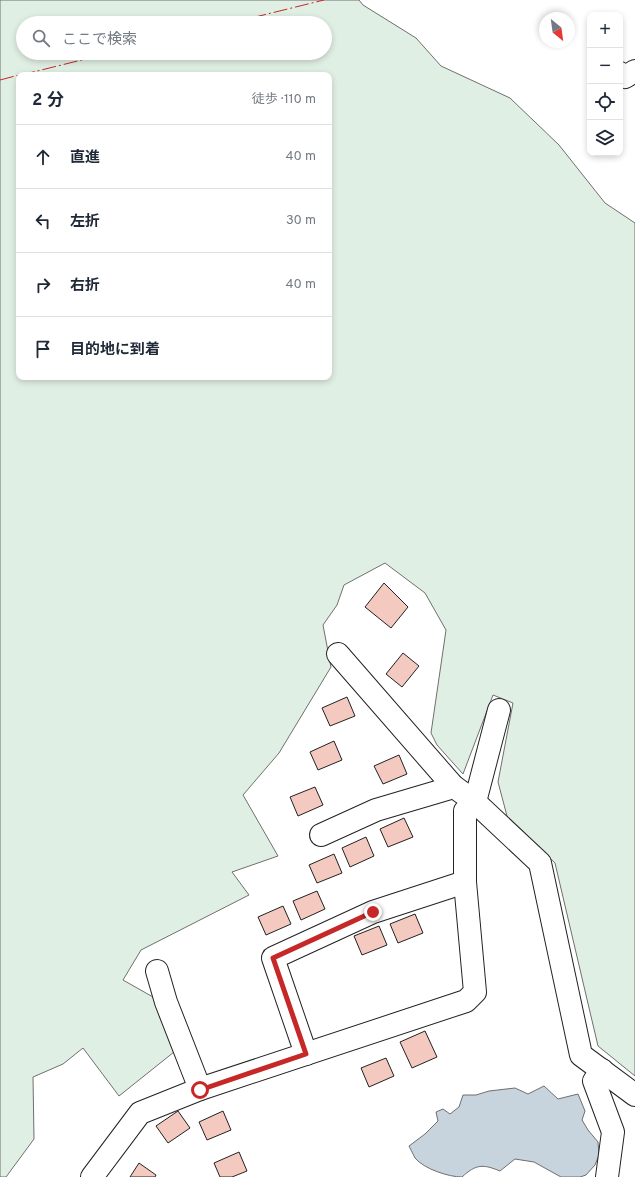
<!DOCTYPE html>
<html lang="ja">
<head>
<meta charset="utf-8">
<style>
  :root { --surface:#fff; --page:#f6f6f7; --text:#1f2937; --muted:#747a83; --line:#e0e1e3 }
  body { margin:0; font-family:Overpass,"Noto Sans JP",sans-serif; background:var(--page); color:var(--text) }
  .controls { position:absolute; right:12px; top:12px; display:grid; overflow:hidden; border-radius:8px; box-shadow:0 2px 6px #0003 }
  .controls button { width:36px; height:36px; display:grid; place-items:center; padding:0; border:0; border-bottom:1px solid var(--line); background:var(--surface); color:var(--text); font:20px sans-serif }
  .compass { position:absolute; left:539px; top:12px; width:36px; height:36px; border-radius:50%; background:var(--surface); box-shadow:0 2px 6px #0003; rotate:151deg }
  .stop { position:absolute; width:12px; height:12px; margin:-9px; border:3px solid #c62828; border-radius:50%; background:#fff }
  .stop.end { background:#c62828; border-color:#fff; box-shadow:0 1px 4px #0008 }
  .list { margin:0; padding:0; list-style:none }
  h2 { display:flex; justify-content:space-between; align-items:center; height:52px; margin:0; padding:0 16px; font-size:17px }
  h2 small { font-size:13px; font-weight:400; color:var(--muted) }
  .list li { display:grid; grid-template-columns:26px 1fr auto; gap:12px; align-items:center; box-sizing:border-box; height:64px; padding:0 16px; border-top:1px solid var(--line) }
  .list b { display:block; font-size:15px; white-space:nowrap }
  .list em { font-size:13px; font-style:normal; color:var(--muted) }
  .icon { flex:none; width:22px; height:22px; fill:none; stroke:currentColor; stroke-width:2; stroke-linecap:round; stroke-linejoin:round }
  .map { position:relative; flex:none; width:635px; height:1177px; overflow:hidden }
  .search { position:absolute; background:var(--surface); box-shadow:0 2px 6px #0003; left:16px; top:16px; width:316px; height:44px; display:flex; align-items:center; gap:10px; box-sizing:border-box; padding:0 14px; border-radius:22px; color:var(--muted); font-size:15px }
  .panel { position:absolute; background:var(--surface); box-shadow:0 2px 6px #0003; left:16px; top:72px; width:316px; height:308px; border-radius:8px }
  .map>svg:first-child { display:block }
  .green { fill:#e0efe3; stroke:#6f6f6f; fill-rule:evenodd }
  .water { fill:#c7d3dd; stroke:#6f6f6f }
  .building { fill:#f3c9c0; stroke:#222 }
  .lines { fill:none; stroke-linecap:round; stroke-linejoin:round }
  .minor-casing { stroke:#222; stroke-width:24 }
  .minor { stroke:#fff; stroke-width:22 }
  .power { stroke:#c62828; stroke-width:1; stroke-dasharray:14 3 2 3; stroke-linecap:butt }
  .route { stroke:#c62828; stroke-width:5 }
</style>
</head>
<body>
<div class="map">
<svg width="635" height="1177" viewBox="0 0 635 1177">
  <rect width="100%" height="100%" fill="#fff"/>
  <!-- green -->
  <path class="green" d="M0,0H359L363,5L416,38L441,66L510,98L559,145L605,203L635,223V1076L598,1046L555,863L507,816L498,782L513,703L493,695L463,774L437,745L431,733L446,630L425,593L385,563L344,585L337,605L323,625L331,667L279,753L243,795L278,856L232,872L249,895L141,950L123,980L153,997L174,1052L119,1096L83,1048L63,1064L33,1077L34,1139L6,1177H0ZM23,23H325V53H23ZM19,75H329V377H19Z"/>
  <!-- water -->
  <path class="water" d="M544,1086L558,1099L578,1094L585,1111L582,1120L588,1130L598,1142L599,1155L595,1165L586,1175L580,1177H561L534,1162L515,1159L500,1171C483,1164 476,1164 462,1177C449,1177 424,1169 415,1158C413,1154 411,1150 409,1146L425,1134L438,1121L436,1112L443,1109L450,1114L459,1107L463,1095H476L489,1091L515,1088L528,1094Z"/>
  <!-- building -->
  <g class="building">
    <path d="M384,583L408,607L391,628L365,607Z"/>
    <path d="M403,653L419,666L402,687L386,674Z"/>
    <path d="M347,697L355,716L330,726L322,708Z"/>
    <path d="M334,741L342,760L318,770L310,752Z"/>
    <path d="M399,755L407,774L383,784L374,766Z"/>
    <path d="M315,787L323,805L298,816L290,797Z"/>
    <path d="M404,818L413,837L388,847L380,829Z"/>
    <path d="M366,837L374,856L350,867L342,848Z"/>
    <path d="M334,854L342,873L317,883L309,865Z"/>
    <path d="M317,891L325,909L301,920L293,901Z"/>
    <path d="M283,906L291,924L266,935L258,917Z"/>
    <path d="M415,914L423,933L398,943L390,924Z"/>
    <path d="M379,926L387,945L362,955L354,936Z"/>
    <path d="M425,1031L437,1057L412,1068L400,1042Z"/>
    <path d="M386,1058L394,1076L369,1087L361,1068Z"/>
    <path d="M178,1111L190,1128L168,1143L156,1126Z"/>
    <path d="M223,1111L231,1130L207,1140L199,1122Z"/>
    <path d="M239,1152L247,1171L232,1177H220L214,1163Z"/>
    <path d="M139,1163L156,1175L155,1177H130Z"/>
  </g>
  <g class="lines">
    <!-- minor casing -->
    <g class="minor-casing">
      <g id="minor">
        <path d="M620,73L625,77L635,71"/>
        <path d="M338,654L453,786L475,802L540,863L581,1055L635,1095"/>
        <path d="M321,835L376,810L447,789L453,786"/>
        <path d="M157,971L166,1002L200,1089"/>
        <path d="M306,1054L273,958L373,912L465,882"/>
        <path d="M602,1070L594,1081L613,1132L607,1177"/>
        <path d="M92,1177L140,1113L200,1089L466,1001L475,992L465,882V811L475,802L499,710"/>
      </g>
    </g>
    <!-- minor -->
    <use href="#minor" class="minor"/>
    <!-- power -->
    <g class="power">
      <path d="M231,23L324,0"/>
      <path d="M21,75L110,53"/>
      <path d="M0,80L19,75"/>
    </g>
  </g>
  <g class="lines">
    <!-- route -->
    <path class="route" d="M200,1090L306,1054L273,958L373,912"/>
  </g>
</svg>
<div class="controls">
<button>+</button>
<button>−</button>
<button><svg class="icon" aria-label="locate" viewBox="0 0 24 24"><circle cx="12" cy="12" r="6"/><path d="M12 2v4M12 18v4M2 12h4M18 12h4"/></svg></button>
<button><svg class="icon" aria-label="layers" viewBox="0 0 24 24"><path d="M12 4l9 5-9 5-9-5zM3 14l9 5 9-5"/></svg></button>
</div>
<svg class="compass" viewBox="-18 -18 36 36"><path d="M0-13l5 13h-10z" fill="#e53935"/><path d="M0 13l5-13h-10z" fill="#747a83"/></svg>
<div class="stop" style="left:200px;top:1090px"></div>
<div class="stop end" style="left:373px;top:912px"></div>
<div class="search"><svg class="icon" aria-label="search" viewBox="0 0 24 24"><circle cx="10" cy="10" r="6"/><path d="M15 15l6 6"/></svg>ここで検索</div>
<section class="panel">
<h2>2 分<small>徒歩 · 110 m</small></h2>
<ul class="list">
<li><svg class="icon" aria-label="ahead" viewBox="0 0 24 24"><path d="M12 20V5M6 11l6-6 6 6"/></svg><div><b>直進</b></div><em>40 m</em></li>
<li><svg class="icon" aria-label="left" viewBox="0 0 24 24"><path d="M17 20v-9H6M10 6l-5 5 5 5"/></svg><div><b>左折</b></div><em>30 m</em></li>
<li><svg class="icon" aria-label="right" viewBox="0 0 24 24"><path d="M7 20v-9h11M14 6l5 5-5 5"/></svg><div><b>右折</b></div><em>40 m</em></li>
<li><svg class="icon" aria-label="arrive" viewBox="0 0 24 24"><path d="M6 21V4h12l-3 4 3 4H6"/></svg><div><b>目的地に到着</b></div></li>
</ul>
</section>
</div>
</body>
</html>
